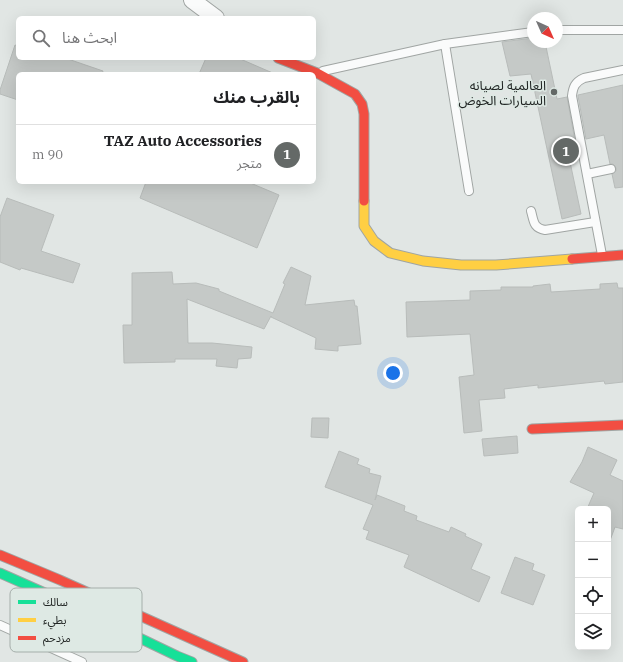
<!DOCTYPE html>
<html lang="ar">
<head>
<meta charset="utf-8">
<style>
  :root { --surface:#fff; --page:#f2f2f2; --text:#202124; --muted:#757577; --line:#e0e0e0; --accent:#646967 }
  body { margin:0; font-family:"IBM Plex Serif","Noto Sans Arabic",serif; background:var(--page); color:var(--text); direction:rtl }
  .controls { position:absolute; right:12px; bottom:12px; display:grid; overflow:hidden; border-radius:6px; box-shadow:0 4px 16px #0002 }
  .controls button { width:36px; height:36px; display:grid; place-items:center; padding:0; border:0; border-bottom:1px solid var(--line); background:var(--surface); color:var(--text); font:20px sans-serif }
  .compass { position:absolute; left:527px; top:12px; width:36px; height:36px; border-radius:50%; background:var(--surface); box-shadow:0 4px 16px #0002; rotate:135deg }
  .you { position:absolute; left:393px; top:373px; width:14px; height:14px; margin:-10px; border:3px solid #fff; border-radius:50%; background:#1a73e8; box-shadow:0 0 0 6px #1a73e833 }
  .badge { display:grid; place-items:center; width:26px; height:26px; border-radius:50%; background:var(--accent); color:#fff; font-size:13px; font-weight:700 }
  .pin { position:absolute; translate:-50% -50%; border:2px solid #fff; box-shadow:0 1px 4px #0006 }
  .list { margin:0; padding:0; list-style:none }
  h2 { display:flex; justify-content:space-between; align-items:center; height:52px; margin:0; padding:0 16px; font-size:17px }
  h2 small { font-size:13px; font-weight:400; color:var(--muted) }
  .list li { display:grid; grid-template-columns:26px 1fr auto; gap:12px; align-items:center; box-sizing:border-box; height:60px; padding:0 16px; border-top:1px solid var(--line) }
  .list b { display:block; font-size:15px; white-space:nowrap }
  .list p { margin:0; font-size:13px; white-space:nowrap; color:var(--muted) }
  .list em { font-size:13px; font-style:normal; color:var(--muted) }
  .icon { flex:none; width:22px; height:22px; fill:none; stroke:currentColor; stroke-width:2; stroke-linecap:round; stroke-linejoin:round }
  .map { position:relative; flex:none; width:623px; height:662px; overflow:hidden; direction:ltr }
  .search { position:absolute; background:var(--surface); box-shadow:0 4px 16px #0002; left:16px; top:16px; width:300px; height:44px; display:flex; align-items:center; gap:10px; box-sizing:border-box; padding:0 14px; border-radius:6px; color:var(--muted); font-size:15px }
  .panel { position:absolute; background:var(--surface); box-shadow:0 4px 16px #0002; left:16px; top:72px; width:300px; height:112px; border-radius:6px; direction:rtl }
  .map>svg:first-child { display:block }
  .building { fill:#c5c9c7; stroke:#b8bcba }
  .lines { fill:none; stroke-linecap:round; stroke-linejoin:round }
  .lane-casing { stroke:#a0a5a3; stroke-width:10 }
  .street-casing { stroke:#a0a5a3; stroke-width:18 }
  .fast-casing { stroke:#a0a5a3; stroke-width:11 }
  .slow-casing { stroke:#a0a5a3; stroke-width:11 }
  .jam-casing { stroke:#a0a5a3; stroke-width:11 }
  .lane { stroke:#fafbfb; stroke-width:8 }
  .street { stroke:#fafbfb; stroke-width:16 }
  .fast { stroke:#16e098; stroke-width:9 }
  .slow { stroke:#ffcf43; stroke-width:9 }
  .jam { stroke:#f24e42; stroke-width:9 }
  .poi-dot { fill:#646967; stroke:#dee9e4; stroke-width:1.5 }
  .labels { text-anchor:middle; stroke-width:3; stroke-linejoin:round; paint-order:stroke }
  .poi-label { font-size:13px; fill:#212524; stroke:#dee9e4; text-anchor:end }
  .key { fill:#dee9e4; stroke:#a5aeaa; stroke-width:1 }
  .key-label { font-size:11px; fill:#212524 }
</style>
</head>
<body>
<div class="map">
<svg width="623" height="662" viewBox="0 0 623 662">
  <rect width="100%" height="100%" fill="#e1e6e4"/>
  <!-- building -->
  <g class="building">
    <path d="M533,38V42H545L557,99L567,97L575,141L566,143L581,214L562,219L531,74L510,76L502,42Z"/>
    <path d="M15,45L18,46V58H65L103,71L102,74H18V100L0,94V90Z"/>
    <path d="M206,58H238L275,74H199Z"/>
    <path d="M623,85V187L615,188L612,174L616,171V168L613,164H610L604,135L586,139L578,96V95Z"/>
    <path d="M146,182H248L279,195L257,248L140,198Z"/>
    <path d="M7,198L54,215L41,251L80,264L73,283L21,268L20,270L0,262V217Z"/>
    <path d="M291,267L311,276L305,305L354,300L355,306H357L361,344L338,346V351L315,349L316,338L271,317V316L264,329L187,299L188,343H212L252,347L251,358L238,359L237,368L216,366L217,359H175V362L124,363L123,325H132V273L172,272L173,284L196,283L219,289V291L273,313L285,284L283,283Z"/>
    <path d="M617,283L618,288H623V382L605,384L604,381L538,388V385L504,389L505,398L479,400L482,431L464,433L459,377L474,375L470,334L407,337L406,302L470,300V291L501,290V287H533V286L550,284L551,292L600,289V284Z"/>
    <path d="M312,418H329L328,438L311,437Z"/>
    <path d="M517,436L518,453L484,456L482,439Z"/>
    <path d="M588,447L617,460L610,475L623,481V529L615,527L608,546V509H587L594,493L570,482L582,462Z"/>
    <path d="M339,451L359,459L357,464L370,469L369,473L381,476L375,500L377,495L405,506L404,511L417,516L416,520L449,532L451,527L466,534L465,536L482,544L471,569L490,577L479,602L404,567L409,555L366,539L369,531L363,529L373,505L325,487Z"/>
    <path d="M515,557L534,564L532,570L545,575L533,605L501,593Z"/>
  </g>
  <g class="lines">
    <!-- lane casing -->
    <g class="lane-casing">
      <g id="lane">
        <path d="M557,30H623"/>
        <path d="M445,44L469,191"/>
        <path d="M323,71L445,44L533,32"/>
        <path d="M587,174L611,169"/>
        <path d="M531,211C534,221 533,228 545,230L595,222"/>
        <path d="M602,255L572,96C573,87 575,82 584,78L623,70"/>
        <path d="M0,625L82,662"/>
      </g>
    </g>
    <!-- street casing -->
    <g class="street-casing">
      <path id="street" d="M192,0L216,18"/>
    </g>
    <!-- fast casing -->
    <g class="fast-casing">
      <path id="fast" d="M0,573L54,597L177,656L192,662"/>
    </g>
    <!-- slow casing -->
    <g class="slow-casing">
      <path id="slow" d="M364,201V226L374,241L390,253L423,261L461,265H496L572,259"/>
    </g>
    <!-- jam casing -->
    <g class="jam-casing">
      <g id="jam">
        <path d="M278,58L317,73L355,94L362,104L364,114V201"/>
        <path d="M572,259L623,255"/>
        <path d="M532,429L623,425"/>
        <path d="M0,555L60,580L243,662"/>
      </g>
    </g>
    <!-- lane -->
    <use href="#lane" class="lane"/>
    <!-- street -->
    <use href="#street" class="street"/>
    <!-- fast -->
    <use href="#fast" class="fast"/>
    <!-- slow -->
    <use href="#slow" class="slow"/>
    <!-- jam -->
    <use href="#jam" class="jam"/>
  </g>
  <!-- markers -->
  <circle class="poi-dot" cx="554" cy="92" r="4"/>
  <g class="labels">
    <!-- poi labels -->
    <g class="poi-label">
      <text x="546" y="90">العالمية لصيانه<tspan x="546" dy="15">السيارات الخوض</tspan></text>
    </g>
  </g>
  <!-- legend -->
  <rect x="10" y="588" width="132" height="64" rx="6" class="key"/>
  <rect x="18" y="600" width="18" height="4" fill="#16e098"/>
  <rect x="18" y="618" width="18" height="4" fill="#ffcf43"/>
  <rect x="18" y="636" width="18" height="4" fill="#f24e42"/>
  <g class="key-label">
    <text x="43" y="606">سالك</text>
    <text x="43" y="624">بطيء</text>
    <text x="43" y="642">مزدحم</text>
  </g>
</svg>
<div class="controls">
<button>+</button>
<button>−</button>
<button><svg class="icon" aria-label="locate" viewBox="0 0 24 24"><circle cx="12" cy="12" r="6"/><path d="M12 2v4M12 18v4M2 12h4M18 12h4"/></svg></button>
<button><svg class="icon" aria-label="layers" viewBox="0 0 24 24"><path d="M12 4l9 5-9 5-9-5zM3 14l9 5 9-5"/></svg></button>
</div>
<svg class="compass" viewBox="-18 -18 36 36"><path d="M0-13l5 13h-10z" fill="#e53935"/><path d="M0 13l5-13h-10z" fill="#757577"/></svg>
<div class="you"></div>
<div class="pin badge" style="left:566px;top:151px">1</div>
<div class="search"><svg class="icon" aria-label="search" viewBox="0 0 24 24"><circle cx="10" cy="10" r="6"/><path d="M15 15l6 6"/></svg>ابحث هنا</div>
<section class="panel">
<h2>بالقرب منك<small></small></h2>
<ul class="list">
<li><span class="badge">1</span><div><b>TAZ Auto Accessories</b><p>متجر</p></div><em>90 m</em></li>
</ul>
</section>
</div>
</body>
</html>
